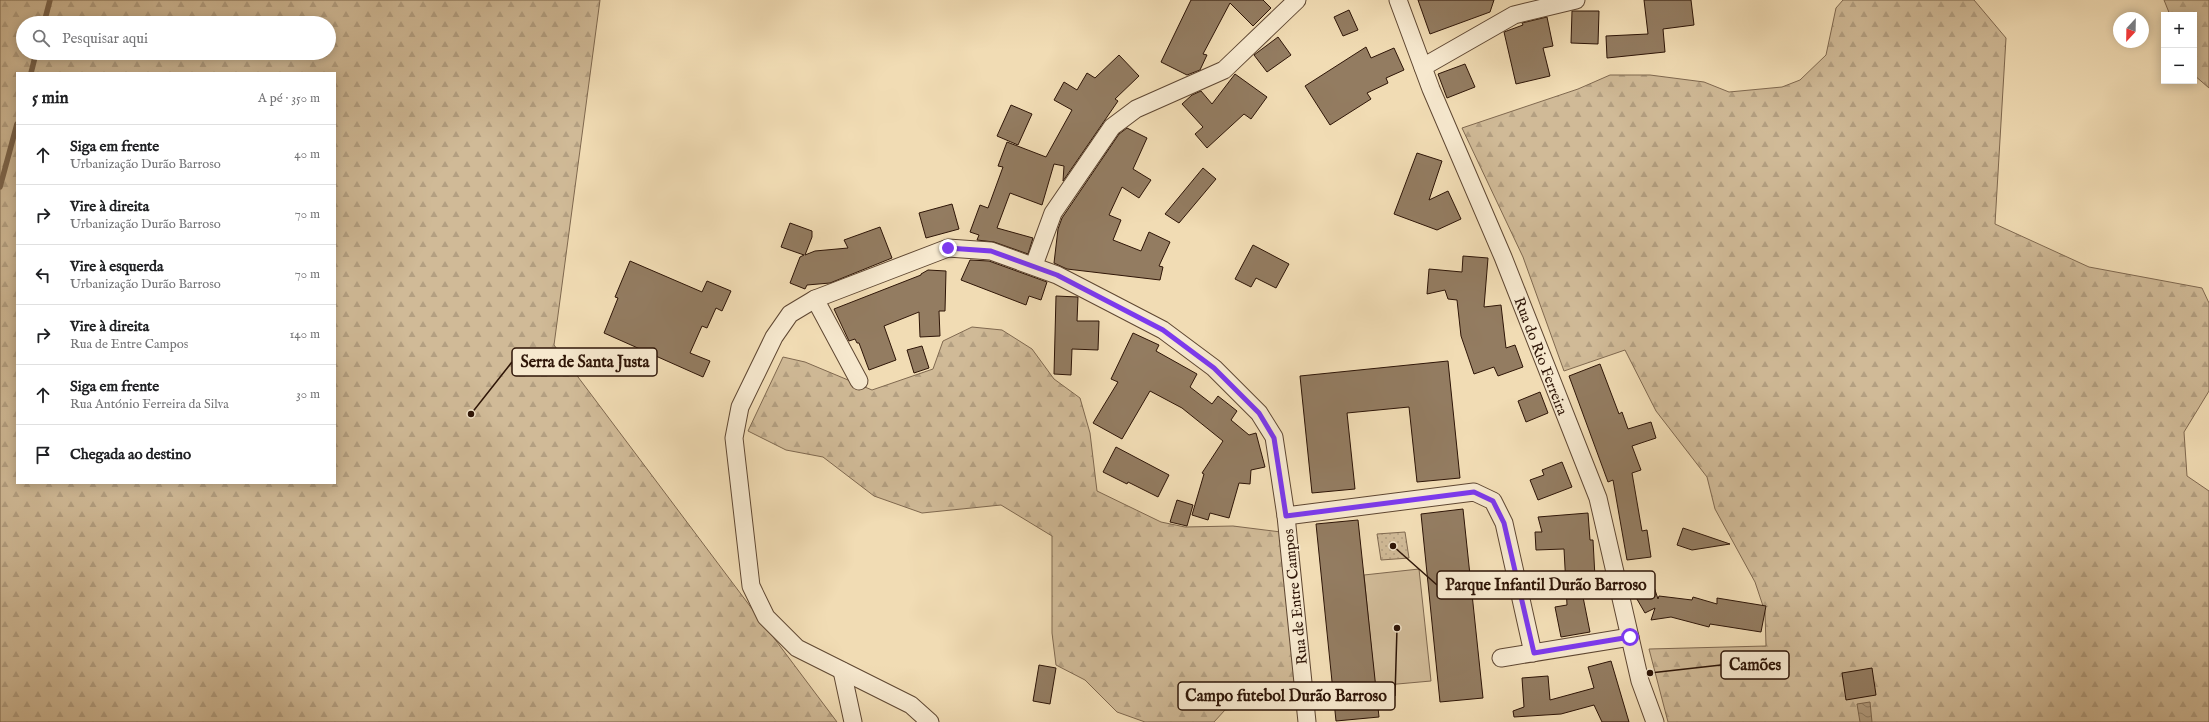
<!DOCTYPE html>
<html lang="pt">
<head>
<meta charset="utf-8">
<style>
  :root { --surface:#fff; --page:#f6f6f6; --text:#202124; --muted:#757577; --line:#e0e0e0 }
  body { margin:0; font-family:"IM FELL English",serif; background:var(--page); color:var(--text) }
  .controls { position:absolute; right:12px; top:12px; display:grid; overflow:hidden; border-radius:0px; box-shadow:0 2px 10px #0003 }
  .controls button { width:36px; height:36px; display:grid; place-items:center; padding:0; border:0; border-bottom:1px solid var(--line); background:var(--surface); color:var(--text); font:20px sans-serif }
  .compass { position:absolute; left:2113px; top:12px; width:36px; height:36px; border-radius:50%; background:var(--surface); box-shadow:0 2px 10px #0003; rotate:202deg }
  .stop { position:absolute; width:12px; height:12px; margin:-9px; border:3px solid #7c3aed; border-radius:50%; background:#fff }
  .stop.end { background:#7c3aed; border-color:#fff; box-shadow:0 1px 4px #0008 }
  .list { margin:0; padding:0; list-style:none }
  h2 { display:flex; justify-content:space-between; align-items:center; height:52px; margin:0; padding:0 16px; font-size:17px }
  h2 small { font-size:13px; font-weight:400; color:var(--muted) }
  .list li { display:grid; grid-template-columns:26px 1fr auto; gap:12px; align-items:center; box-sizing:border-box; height:60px; padding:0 16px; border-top:1px solid var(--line) }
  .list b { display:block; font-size:15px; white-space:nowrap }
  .list p { margin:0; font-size:13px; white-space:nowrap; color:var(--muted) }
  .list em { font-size:13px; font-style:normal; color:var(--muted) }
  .icon { flex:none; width:22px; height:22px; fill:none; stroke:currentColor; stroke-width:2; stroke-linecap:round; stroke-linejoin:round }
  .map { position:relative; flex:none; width:2209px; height:722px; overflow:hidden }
  .search { position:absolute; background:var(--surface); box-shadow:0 2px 10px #0003; left:16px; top:16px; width:320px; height:44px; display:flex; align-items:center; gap:10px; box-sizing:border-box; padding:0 14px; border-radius:22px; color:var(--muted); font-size:15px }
  .panel { position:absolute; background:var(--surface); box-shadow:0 2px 10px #0003; left:16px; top:72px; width:320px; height:412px; border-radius:0px }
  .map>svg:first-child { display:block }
  .grass { fill:#d0ba97; stroke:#7f684f }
  .forest { fill:url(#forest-firs); stroke:#7f684f; fill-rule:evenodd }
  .park { fill:url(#park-dots); stroke:#7f684f }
  .water { fill:url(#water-waves); stroke:#7b644b }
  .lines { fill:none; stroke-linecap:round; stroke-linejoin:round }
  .stream { stroke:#7b644b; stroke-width:5.5 }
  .building { fill:#937c61; stroke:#2e1507 }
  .minor-casing { stroke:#5f4732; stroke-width:19 }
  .minor { stroke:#f6e8ce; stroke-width:17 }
  .route { stroke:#7c3aed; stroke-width:5 }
  .labels { text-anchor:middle; stroke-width:3; stroke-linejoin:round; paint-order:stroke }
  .street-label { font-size:15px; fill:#2e1507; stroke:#f6e8ce }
  .leader { fill:none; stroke:#2e1507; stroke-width:1.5 }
  .callout-dot { fill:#2e1507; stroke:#f6e8ce; stroke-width:1.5 }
  .callout { fill:#f6e8ce; stroke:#2e1507; stroke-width:1.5 }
  .callout-label { font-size:16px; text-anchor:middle; font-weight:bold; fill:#2e1507 }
</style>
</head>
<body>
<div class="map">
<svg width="2209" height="722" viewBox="0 0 2209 722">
  <defs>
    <pattern id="forest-firs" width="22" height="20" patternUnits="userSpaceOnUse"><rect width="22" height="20" fill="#d0ba97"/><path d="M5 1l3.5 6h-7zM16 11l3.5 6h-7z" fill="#b39f81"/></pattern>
    <pattern id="park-dots" width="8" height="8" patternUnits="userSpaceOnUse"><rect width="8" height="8" fill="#d0ba97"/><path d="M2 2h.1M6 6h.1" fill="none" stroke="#b39f81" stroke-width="1.8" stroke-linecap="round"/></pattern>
    <pattern id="water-waves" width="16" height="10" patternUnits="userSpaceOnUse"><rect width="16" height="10" fill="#af9879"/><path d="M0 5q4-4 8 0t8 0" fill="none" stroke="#8f7b61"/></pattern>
  </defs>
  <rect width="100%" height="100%" fill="#f1dcb4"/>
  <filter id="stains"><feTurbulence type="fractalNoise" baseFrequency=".005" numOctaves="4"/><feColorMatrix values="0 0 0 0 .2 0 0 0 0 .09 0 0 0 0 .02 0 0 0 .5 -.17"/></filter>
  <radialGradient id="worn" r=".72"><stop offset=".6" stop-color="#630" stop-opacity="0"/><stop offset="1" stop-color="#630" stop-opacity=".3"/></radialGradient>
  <!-- grass -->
  <path class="grass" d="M1419,569L1431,681L1375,686L1364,575Z"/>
  <!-- forest -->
  <g class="forest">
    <path d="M0,0H600L554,345L837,722H0ZM23,23H329V53H23ZM17,73H335V483H17Z"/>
    <path d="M1843,0H1974L2006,38L1995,224L2089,267L2202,288L2209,303V391L2184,432L2187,476L2209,491V722H1668L1649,649L1766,646L1765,612L1755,582L1715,509L1707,477L1656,411L1625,350L1564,371L1523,257L1462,128L1578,89L1610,75H1650L1704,82L1729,92L1782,87L1800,80L1826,55L1836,8Z"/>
    <path d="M2164,0H2209V88L2194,75V15H2170Z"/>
    <path d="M972,327L1002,330L1032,349L1054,379L1080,398L1090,433L1097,491L1161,522L1185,527L1233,526L1281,532L1290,602L1296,706L1225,710L1214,722H1145L1117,712L1085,680L1056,665L1052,633V536L1001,505L922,513L874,496L823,457L786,450L748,431L783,357L805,362L872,390L933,369L943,341Z"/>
  </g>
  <!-- park -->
  <path class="park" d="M1405,532L1409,558L1381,560L1377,534Z"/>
  <!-- water -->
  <path class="water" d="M1870,702L1872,722H1860L1857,704Z"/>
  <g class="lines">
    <!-- stream -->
    <g class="stream">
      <path d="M44,23L50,0"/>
      <path d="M31,73L36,53"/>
      <path d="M0,187L17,124"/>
    </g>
  </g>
  <!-- building -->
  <g class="building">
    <path d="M1191,0H1263L1271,8L1253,26L1230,3L1203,54L1207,55L1200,70L1187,75L1161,62Z"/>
    <path d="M1418,0H1494L1490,12L1430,34Z"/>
    <path d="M1644,0H1691L1694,25L1663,29L1665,52L1607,58L1606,36L1648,34Z"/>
    <path d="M1349,10L1358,30L1343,36L1334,17Z"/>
    <path d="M1572,11H1599L1598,44L1571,43Z"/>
    <path d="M1547,17L1553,46L1543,48L1550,76L1516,84L1504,32L1523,25L1522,23Z"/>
    <path d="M1278,37L1291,55L1267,72L1254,55Z"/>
    <path d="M1366,47L1371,58L1394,48L1404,70L1386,78L1388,83L1367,93L1371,99L1330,125L1305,86Z"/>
    <path d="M1119,55L1139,76L1115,99L1118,101L1063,181L1064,166L1054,164L1042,205L1010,193L997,228L1033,238L1028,254L994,242L977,240L979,235L970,232L980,205L988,208L1003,167L998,166L1007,142L1046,157L1072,110L1054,100L1064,82L1077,90L1087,73L1095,78Z"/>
    <path d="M1465,64L1475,87L1447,98L1438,74Z"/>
    <path d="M1235,74L1267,97L1251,119L1244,114L1207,148L1195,134L1203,127L1182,104L1192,95L1201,91L1212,104Z"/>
    <path d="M1011,105L1032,114L1018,145L997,136Z"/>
    <path d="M1127,128L1147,138L1133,169L1151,180L1139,198L1122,187L1109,215L1121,220L1113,240L1141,251L1149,232L1170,242L1159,266L1163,267L1160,280L1067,269L1054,263L1058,229L1062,218L1119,134Z"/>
    <path d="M1417,153L1442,161L1429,200L1448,191L1461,219L1437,230L1394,214Z"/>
    <path d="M1203,168L1216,179L1179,223L1165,214Z"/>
    <path d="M952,204L959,229L926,238L919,213Z"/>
    <path d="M790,223L812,231V237L805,255L815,251L848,248L844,240L880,227L892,258L830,283L807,285L805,289L790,283L800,257L804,255L781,247Z"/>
    <path d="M1253,245L1289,264L1276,288L1256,278L1251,287L1235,279Z"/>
    <path d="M1463,256L1488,258L1484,307L1501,305L1506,348L1515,345L1523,367L1498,376L1494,367L1474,374L1461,336L1457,300L1448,299L1445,290L1427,294L1429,269L1462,272Z"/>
    <path d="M970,260L989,261L1047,282L1041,300L1029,296L1026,305L961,280Z"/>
    <path d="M630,261L702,292L707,281L731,291L722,311L716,308L707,328L702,326L690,353L710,361L703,377L604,333L618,298L615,297Z"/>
    <path d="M928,270L946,271L945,311H939L940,336L920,337L919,312L884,326L896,360L869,370L859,343H857L855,339L849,341L834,309L921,275V274Z"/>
    <path d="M1056,296L1078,297L1077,321H1099L1098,350L1072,349L1071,375L1054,374Z"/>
    <path d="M1133,333L1159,345L1156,351L1197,374L1190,387L1212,404L1218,396L1237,411L1231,420L1249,435L1256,433L1265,467L1251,470L1250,484L1239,483L1229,518L1210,513L1208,520L1192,515L1204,474L1202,473L1223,441L1182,408L1150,391L1122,439L1093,423L1118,382L1111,379Z"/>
    <path d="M922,346L929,368L914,373L907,350Z"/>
    <path d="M1448,361L1460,478L1417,482L1409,407L1347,413L1355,489L1312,493L1300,376Z"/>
    <path d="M1600,364L1619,414L1622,412L1628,429L1651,422L1656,438L1632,446L1641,470L1632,473L1642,531L1647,530L1651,557L1627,560L1613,480L1608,482L1569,376Z"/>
    <path d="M1540,392L1548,413L1526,422L1518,401Z"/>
    <path d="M1116,447L1169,475L1158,497L1128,482L1127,484L1103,472Z"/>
    <path d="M1562,462L1572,487L1538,500L1530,480L1544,475L1542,470Z"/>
    <path d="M1177,500L1193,505L1187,526L1170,522Z"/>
    <path d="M1463,509L1483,698L1440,702L1421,514Z"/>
    <path d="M1588,513L1590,540H1593L1596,596L1583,597L1590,632L1561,637L1555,607L1567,605L1564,549L1536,550L1535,532H1542L1538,517Z"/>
    <path d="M1358,520L1379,717L1336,721L1316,524Z"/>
    <path d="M1683,528L1730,544L1692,550L1677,545Z"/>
    <path d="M1653,584L1658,599L1659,596L1692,600L1693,597L1717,604V598L1766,606L1761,632L1710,624L1709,627L1671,617L1651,620L1655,608L1645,613L1634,594Z"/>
    <path d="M1611,661L1629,722H1602L1594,705L1561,714L1514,717L1513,711L1524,707L1522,678L1548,676L1550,700L1594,688L1588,667Z"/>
    <path d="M1039,665L1056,668L1050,704L1033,701Z"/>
    <path d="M1872,668L1876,695L1846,700L1842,673Z"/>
  </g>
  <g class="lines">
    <!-- minor casing -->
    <g class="minor-casing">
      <g id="minor">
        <path d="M1398,0L1431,89L1503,257L1598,498L1640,681L1655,722"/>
        <path d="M1423,67L1514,15L1576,0"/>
        <path d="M1034,265L1053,213L1112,127L1136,109L1224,70L1297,0"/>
        <path d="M815,299L859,381"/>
        <path d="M1286,516L1474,492L1493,501L1504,523L1533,653"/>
        <path d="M1501,658L1630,637"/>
        <path d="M842,671L853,722"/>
        <path d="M930,722L911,705L797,648L766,617L751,586L734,438L740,407L774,337L790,314L815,299L948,248L991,251L1057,275L1113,304L1163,330L1214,368L1259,413L1274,437L1286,516L1307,722"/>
      </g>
    </g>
    <!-- minor -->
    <use href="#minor" class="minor"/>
  </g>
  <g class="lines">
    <!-- route -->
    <path class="route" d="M948,248L991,251L1057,275L1163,330L1214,368L1259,413L1274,438L1286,516L1474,492L1493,501L1504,523L1534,653L1630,637"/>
  </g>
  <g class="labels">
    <!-- street labels -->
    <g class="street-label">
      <text transform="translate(1541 356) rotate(69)" y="5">Rua do Rio Ferreira</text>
      <text transform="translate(1295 597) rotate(-96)" y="5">Rua de Entre Campos</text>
    </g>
  </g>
  <!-- callouts -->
  <path class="leader" d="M471 414L512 362M1393 546L1437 585M1650 673L1721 665M1397 628L1395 696"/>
  <g class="callout-dot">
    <circle cx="471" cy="414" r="4"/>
    <circle cx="1393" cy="546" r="4"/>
    <circle cx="1650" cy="673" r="4"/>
    <circle cx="1397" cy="628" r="4"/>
  </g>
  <g class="callout">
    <rect x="512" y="348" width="145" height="28" rx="4"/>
    <rect x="1437" y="571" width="218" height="28" rx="4"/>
    <rect x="1721" y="651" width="68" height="28" rx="4"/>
    <rect x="1178" y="682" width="217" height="28" rx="4"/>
  </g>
  <g class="callout-label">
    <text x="585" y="367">Serra de Santa Justa</text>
    <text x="1546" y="590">Parque Infantil Durão Barroso</text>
    <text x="1755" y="670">Camões</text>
    <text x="1286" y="701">Campo futebol Durão Barroso</text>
  </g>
  <rect width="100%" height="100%" filter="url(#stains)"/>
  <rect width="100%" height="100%" fill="url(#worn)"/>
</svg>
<div class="controls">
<button>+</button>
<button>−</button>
</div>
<svg class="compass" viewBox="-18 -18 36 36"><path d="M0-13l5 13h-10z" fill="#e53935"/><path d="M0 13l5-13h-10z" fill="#757577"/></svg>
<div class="stop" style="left:1630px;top:637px"></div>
<div class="stop end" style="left:948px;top:248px"></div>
<div class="search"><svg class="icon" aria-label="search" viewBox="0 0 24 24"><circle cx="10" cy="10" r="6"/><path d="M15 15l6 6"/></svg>Pesquisar aqui</div>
<section class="panel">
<h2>5 min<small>A pé · 350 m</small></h2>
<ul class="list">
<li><svg class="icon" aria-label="ahead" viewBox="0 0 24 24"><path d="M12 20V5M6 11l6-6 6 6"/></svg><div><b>Siga em frente</b><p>Urbanização Durão Barroso</p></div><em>40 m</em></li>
<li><svg class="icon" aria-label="right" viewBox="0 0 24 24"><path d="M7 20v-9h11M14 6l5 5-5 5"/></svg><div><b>Vire à direita</b><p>Urbanização Durão Barroso</p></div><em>70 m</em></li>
<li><svg class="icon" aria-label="left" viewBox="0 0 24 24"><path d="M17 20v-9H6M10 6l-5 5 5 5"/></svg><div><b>Vire à esquerda</b><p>Urbanização Durão Barroso</p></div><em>70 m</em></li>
<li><svg class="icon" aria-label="right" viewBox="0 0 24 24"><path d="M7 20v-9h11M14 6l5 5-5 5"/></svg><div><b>Vire à direita</b><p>Rua de Entre Campos</p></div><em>140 m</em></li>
<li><svg class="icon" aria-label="ahead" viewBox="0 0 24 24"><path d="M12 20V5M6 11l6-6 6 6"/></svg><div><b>Siga em frente</b><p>Rua António Ferreira da Silva</p></div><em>30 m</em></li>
<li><svg class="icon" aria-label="arrive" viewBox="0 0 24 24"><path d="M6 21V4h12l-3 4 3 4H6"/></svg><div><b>Chegada ao destino</b></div></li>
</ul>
</section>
</div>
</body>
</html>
